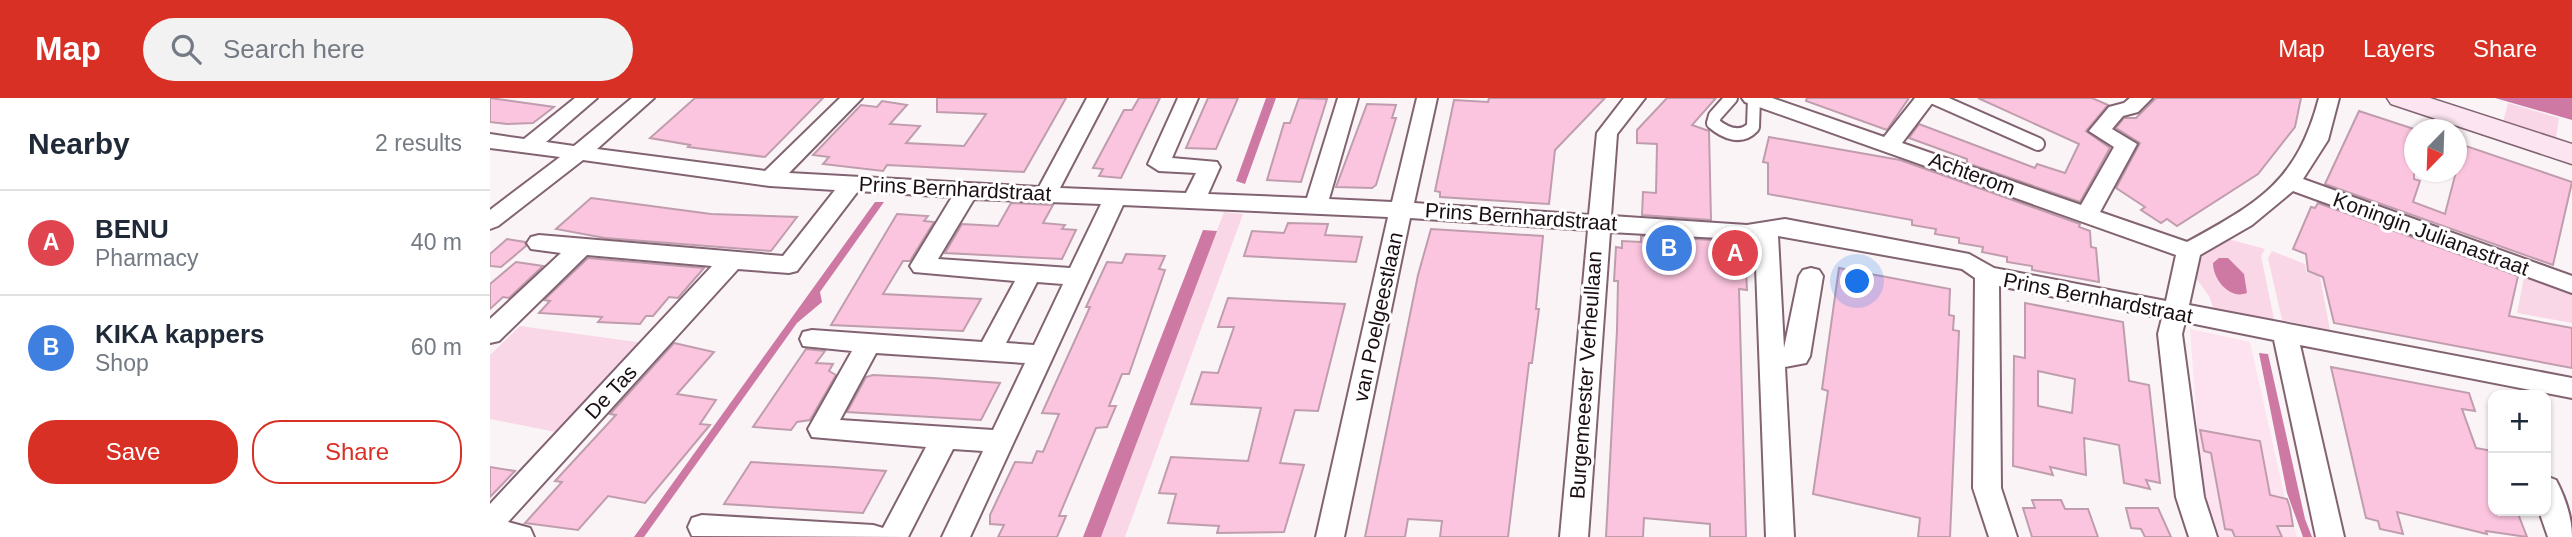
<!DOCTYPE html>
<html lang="en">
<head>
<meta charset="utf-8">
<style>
  :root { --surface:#fff; --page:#f2f2f3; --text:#1f2937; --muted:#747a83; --line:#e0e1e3; --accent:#d93025 }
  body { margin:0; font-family:Helvetica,sans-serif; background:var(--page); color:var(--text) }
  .controls { position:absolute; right:21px; bottom:21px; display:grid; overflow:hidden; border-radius:14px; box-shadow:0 2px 5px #0004 }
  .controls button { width:63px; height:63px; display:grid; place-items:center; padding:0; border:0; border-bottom:2px solid var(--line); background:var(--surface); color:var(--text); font:35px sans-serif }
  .compass { position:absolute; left:1914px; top:21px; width:63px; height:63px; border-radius:50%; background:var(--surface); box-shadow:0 2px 5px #0004; rotate:203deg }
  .you { position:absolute; left:1368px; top:184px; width:24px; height:24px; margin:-18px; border:5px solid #fff; border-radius:50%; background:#1a73e8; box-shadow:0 0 0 10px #1a73e833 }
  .badge { display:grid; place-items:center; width:46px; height:46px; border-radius:50%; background:var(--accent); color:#fff; font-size:23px; font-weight:700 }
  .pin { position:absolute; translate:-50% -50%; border:4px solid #fff; box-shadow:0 2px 7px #0006 }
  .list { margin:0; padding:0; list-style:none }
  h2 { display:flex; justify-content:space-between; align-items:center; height:91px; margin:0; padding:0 28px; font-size:30px }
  h2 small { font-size:23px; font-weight:400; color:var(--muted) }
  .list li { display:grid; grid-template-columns:46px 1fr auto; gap:21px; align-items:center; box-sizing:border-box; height:105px; padding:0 28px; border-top:2px solid var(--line) }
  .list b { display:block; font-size:26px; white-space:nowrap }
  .list p { margin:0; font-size:23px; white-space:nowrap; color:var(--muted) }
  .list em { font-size:23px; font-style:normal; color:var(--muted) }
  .actions { display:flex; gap:14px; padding:21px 28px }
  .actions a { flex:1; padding:16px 0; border:2px solid var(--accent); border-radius:28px; text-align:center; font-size:24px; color:var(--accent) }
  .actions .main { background:var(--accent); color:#fff }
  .icon { flex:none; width:38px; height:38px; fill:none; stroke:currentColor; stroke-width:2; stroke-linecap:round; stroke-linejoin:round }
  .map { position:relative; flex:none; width:2082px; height:439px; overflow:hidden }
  header { display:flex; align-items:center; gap:42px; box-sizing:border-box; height:98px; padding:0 35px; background:var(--accent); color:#fff }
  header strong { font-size:33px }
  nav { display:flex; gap:38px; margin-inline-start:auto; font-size:24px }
  .search { width:490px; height:63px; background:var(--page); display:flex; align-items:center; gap:18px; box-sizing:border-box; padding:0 24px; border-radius:38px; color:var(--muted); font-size:26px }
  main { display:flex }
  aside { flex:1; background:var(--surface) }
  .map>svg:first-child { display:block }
  .built { fill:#fde3ef }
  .green { fill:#f9d7e6 }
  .water { fill:#cd79a4 }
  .building { fill:#fcc5df; stroke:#bf9dad; stroke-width:2; fill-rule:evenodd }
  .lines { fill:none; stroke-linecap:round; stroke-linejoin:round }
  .lane-casing { stroke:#826372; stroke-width:16 }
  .street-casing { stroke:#826372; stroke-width:4 }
  .secondary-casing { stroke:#826372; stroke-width:3 }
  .lane { stroke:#fff; stroke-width:12 }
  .street { fill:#fff; fill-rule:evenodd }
  .secondary { fill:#fce5f0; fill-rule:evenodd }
  .labels { text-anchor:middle; stroke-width:6; stroke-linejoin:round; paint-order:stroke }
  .street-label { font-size:21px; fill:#1b0f15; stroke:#fff }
</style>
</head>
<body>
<header>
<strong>Map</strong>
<div class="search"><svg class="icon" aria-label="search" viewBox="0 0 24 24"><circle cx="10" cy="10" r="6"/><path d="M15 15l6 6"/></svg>Search here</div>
<nav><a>Map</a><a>Layers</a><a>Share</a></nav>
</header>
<main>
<aside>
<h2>Nearby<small>2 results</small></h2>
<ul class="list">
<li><span class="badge" style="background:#e0444e">A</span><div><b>BENU</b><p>Pharmacy</p></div><em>40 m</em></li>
<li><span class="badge" style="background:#3f7fe0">B</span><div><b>KIKA kappers</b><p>Shop</p></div><em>60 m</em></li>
</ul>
<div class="actions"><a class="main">Save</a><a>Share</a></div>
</aside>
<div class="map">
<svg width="2082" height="439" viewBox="0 0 2082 439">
  <rect width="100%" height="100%" fill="#fbf4f7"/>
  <!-- built -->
  <path class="built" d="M1700,231L1760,244L1794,396L1807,439H1726L1713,411Z"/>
  <!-- green -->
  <g class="green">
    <path d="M2018,5L2069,20L2066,40L2013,24Z"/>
    <path d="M734,114L753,116L635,439H611Z"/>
    <path d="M1738,141L1775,151L1771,158L1785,226L1725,214L1719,198L1706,180L1709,159Z"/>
    <path d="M1782,153L1815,166L1816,174L1830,179L1840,232L1792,222L1778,160Z"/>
    <path d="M2034,179L2082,197V225L2027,215Z"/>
    <path d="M30,228L154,245L66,334L0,321V257Z"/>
  </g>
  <!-- water -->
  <g class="water">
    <path d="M776,0H786L755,86L746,83Z"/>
    <path d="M2005,0H2082V22Z"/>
    <path d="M385,104H394L330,194L332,204L307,225L154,439H144Z"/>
    <path d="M713,132L727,133L611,439H593Z"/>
    <path d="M1729,160H1738L1754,176L1757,195C1740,202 1723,182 1723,165Z"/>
    <path d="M1769,255L1778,256L1815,421L1822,439H1813L1797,395Z"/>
  </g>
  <!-- building -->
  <g class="building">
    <path d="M0,0L43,6L64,9L43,25L17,26L0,24Z"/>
    <path d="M205,0H333L275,59L198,49L200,47L160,40Z"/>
    <path d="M447,0H576L534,74L397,67L393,73L333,66L339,59L323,57L371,7L387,9L392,3L417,7L400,26L430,28L416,45L474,48L496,16L447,14Z"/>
    <path d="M649,0H670L631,80L609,78L613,71L603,70L634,12H642Z"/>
    <path d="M718,0H748L726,51L696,50Z"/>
    <path d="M809,0L837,1L811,84L777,82L794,25H800Z"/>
    <path d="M999,0H1115L1065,52L1059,106L950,99V94L945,93L964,2L998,4Z"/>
    <path d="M1177,0H1226L1202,27L1219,33L1221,122L1152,117L1153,94L1166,95L1167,46L1147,45V32Z"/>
    <path d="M1317,0H1419L1397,32L1316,3Z"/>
    <path d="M1488,0H1602L1618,7L1596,33L1620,50L1590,104L1477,65V61L1419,40L1429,26L1545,70L1547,66L1575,75L1589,46Z"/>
    <path d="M1666,0H1811L1805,29L1768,76L1687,128L1677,121L1671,125L1651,112L1655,109L1626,90L1650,45L1626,30L1634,20H1646Z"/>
    <path d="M877,6L906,7L902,20H906L886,87L882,90L846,89Z"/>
    <path d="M1869,13L1924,31V81L1930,83L1923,104L1955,116L1973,47L2082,84L2063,167L1835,86Z"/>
    <path d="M1279,39L1410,62L1590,126L1589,129L1600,133L1601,149L1606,150L1609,184L1542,172V168L1517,164V159L1492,154L1493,149L1469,145V140L1445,136L1446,131L1422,127V122L1278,96V65L1273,64Z"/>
    <path d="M101,100L221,116L307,119L281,153L115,140L66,131Z"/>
    <path d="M521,105L563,107L553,125L575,127L572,131L586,132L572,161L455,155L472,126L508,128Z"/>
    <path d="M1828,105L2028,178L2019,218L2082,230V270L1844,225L1833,179L1818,173L1816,156L1803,151L1821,109L1825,110Z"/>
    <path d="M407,116L438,118L434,123L444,124L420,163H413L393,196L491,201L473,233L341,227Z"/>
    <path d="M798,125L838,126L835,137L872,139L866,164L754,158L762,133L794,135Z"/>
    <path d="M941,131L1053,138L1046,211H1049L1042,265H1039L1018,439H950L952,423L918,421L915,439H875L928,177Z"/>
    <path d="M1151,138L1222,142V149L1255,151L1257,192L1249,191L1256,439H1220V426L1154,420L1153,439H1116L1127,232L1128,183H1124L1126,149L1132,150V143L1151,144Z"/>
    <path d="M17,141L35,144L36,148L11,169L0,168V156Z"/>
    <path d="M636,156L675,158L669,171L675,172L639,276H632L619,308H626L617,329L606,330L569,418H576L567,439H508L514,427L500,426V417L525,364L542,365L547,353L553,354L569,316L552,315L600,209H596L617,164L632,165Z"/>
    <path d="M98,160L214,170L188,200L179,199L163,218H156L150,226L108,224L112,219L49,215L60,203L54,202Z"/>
    <path d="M26,164L53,168L19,200L13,199L0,211V186Z"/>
    <path d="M1349,170L1460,191L1459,217L1464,218L1463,232L1469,233L1460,439H1428L1430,420L1323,396L1338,293L1332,291Z"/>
    <path d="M738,200L855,206L828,313L805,312L790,365L814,367L794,434L727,435L729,428L678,425L686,396L669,395L681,359L758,363L771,310L701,306L712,274L728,275L744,229H728Z"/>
    <path d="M1535,205L1633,224L1639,283L1659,287L1670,385L1656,382L1660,391L1634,385L1629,347L1594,340L1596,377L1560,369L1563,377L1523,368L1524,258L1535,260ZM1548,273L1585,281L1582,315L1548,308Z"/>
    <path d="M184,245L224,254L187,296L226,302L210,326L220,327L155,405L118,398L88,432L35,425L72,384L65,383L126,317L120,316Z"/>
    <path d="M316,251L335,253L326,265L343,266L339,273L346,277L320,322L307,324L301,332L263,329Z"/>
    <path d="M1841,269L1979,295L1985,313L1972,311L1986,350L2003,353V413H2027L2037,439L1996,433L1997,436L1907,414L1913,436L1890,431L1888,423L1876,420Z"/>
    <path d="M383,277L443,280L510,285L491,322L357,314L376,279Z"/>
    <path d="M1710,332L1770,343L1780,397L1797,401L1800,410L1803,428H1787L1792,439H1745L1742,432L1735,431L1721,355L1714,353Z"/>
    <path d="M261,364L344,369L396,373L373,415L234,406Z"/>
    <path d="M0,369L25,373L0,399Z"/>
    <path d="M1542,402H1571L1575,411H1598L1608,439H1542L1533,410H1545Z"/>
    <path d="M1636,410H1668L1681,439H1655L1651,431L1641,430Z"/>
  </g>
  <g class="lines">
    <!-- lane casing -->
    <g class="lane-casing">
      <g id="lane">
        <path d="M1241,0L1225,18L1223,25C1235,35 1251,42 1263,29L1264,0"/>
        <path d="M1444,0L1548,46"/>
      </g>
    </g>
    <!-- street casing -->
    <g class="street-casing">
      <g id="street">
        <path d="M85,0H107L56,44L84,48L142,0H164L107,51L275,73L350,0H372L299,75L549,89L597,0H617L570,90L696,95L706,75L669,73L658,66L688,0H708L682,60L727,64L730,69L718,96L817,100L848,0H868L839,101L902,104L927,0H947L924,105L1099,117L1107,35L1134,0H1155L1127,36L1121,118L1257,127L1295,121L1479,156L1504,170L1676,203L1686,157L1255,4L1252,0H1282L1394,39L1425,0H1446L1412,45L1591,107L1624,49L1599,33L1619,9L1634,5L1640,0H1662L1648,14L1633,18L1622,31L1647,46L1610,114L1697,144C1770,104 1807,83 1829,0H1849L1838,42L1813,81L2082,178V195L1803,93L1762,127L1710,157L1699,207L2082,280V300L1810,247L1854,439H1826L1784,242L1695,224L1692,236L1714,399L1727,439H1699L1686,399L1668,236L1672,220L1509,188L1511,390L1527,439H1499L1483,390L1485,180L1472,171L1288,138L1294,250L1309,178L1313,172L1321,170L1329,172L1333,178L1320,258L1316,265L1295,269L1304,439H1276L1265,142L1120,134L1098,439H1070L1098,132L920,120L854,439H826L898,119L633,107L480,439H452L493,353L463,351L418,439L202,438L198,429L202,420L212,417L383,427L393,430L436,349L322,339L318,331L362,253L313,248L310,241L313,234L322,232L492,244L525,183L424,174L420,168L462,99L368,93L307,173L299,175L248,171L18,424L40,430L44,439H0V406L222,168L97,157L9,243L0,245V221L71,155L41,151L37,145L41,139L49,137L293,158L345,92L280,88L93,62L8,128L0,131V112L70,59L0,50V36L34,41ZM484,101L611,106L580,170L448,161ZM547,184L573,186L544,247L516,245ZM386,255L535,265L503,332L350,322Z"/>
        <path d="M2056,378L2066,382C2075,399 2082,420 2082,439H2058L2049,413H2056Z"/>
      </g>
    </g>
    <!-- secondary casing -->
    <g class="secondary-casing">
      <path id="secondary" d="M1897,0H1940L2082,46V66L1901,6Z"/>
    </g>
    <!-- lane -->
    <use href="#lane" class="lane"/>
    <!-- street -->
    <use href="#street" class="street"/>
    <!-- secondary -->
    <use href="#secondary" class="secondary"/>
  </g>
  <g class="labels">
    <!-- street labels -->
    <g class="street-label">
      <text transform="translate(1482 76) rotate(20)" y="7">Achterom</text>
      <text transform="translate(465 91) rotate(3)" y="7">Prins Bernhardstraat</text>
      <text transform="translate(1031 119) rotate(4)" y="7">Prins Bernhardstraat</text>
      <text transform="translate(1941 136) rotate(20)" y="7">Koningin Julianastraat</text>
      <text transform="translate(1608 200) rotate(11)" y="7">Prins Bernhardstraat</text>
      <text transform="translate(888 219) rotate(-78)" y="7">van Poelgeestlaan</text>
      <text transform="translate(1096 277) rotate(-86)" y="7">Burgemeester Verheullaan</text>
      <text transform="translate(121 294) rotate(-47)" y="7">De Tas</text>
    </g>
  </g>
</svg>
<div class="controls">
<button>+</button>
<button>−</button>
</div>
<svg class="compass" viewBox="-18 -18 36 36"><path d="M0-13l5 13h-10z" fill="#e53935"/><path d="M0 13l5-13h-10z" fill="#747a83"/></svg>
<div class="you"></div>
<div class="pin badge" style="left:1245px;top:155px;background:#e0444e">A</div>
<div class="pin badge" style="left:1179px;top:150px;background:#3f7fe0">B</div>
</div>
</main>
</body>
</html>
